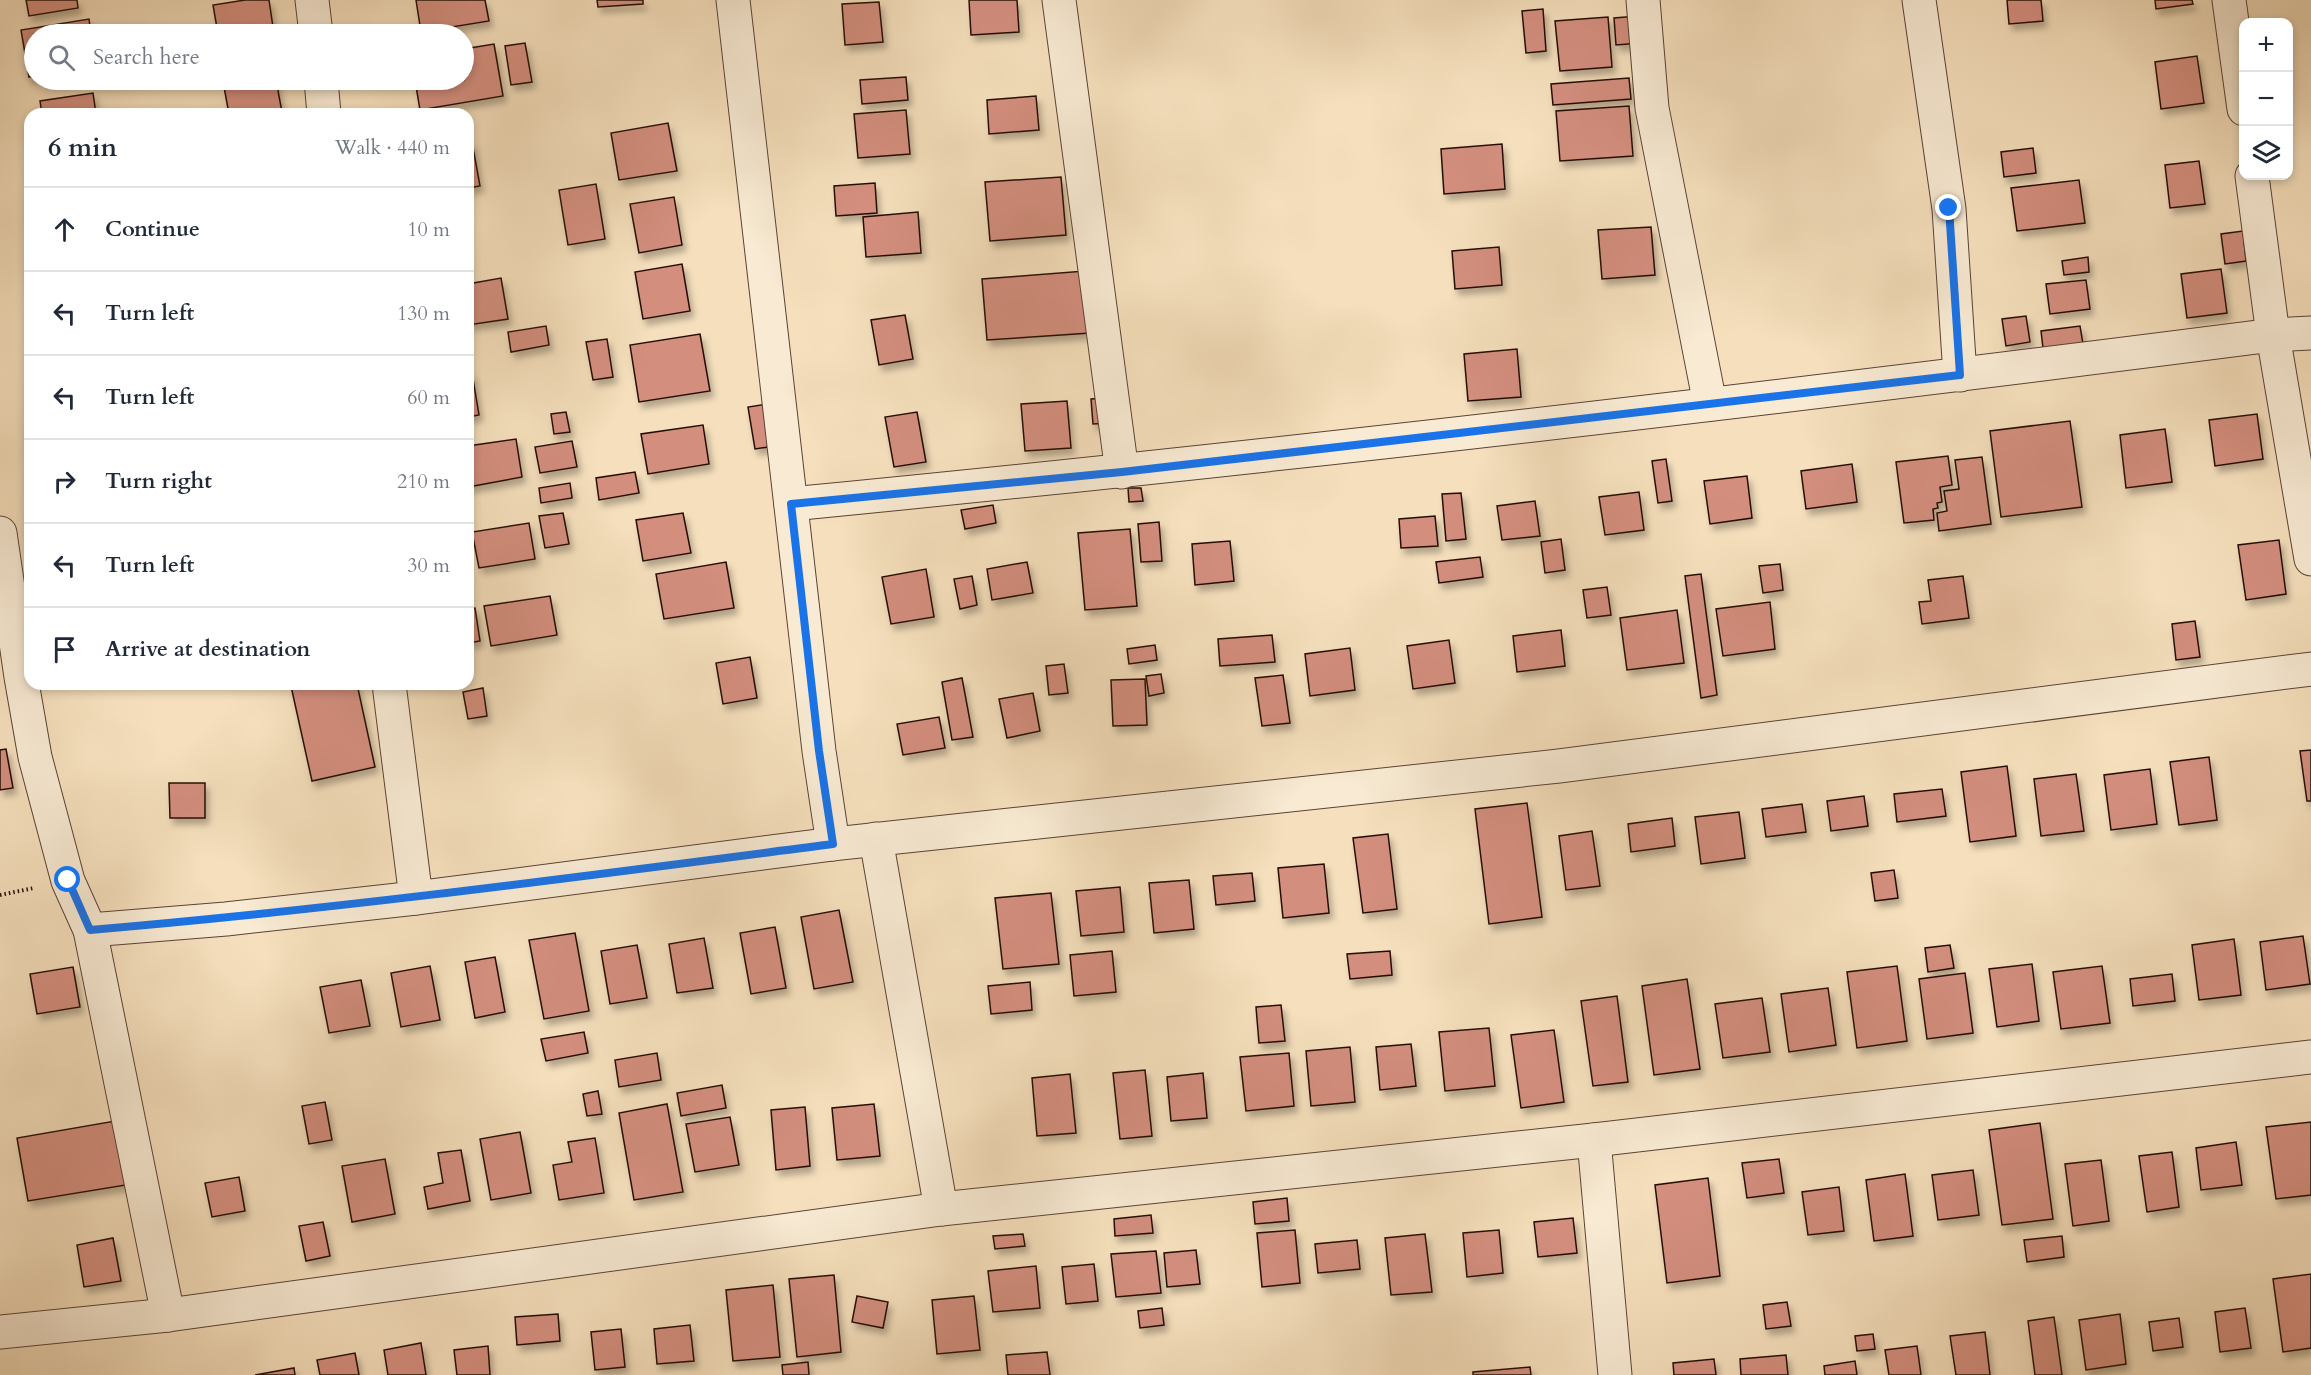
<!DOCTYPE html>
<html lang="en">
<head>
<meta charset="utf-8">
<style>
  :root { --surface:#fff; --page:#f2f2f3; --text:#1f2937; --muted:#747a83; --line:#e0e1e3 }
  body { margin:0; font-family:Cardo,serif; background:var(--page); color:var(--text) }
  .controls { position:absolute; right:18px; top:18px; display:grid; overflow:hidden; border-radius:12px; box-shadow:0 3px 9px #0003 }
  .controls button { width:54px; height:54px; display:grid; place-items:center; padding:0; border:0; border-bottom:2px solid var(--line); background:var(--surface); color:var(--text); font:30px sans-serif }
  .stop { position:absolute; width:18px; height:18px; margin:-14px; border:4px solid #1a73e8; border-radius:50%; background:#fff }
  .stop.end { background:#1a73e8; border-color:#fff; box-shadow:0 2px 6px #0008 }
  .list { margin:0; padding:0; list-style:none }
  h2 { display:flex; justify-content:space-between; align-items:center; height:78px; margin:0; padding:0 24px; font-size:26px }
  h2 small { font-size:20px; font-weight:400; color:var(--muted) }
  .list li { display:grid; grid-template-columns:39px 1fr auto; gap:18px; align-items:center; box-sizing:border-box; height:84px; padding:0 24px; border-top:2px solid var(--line) }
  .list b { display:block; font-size:22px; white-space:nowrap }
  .list em { font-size:20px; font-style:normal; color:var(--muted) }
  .icon { flex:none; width:33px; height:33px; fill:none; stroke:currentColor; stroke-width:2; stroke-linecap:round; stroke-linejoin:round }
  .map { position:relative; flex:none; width:2311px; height:1375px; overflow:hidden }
  .search { position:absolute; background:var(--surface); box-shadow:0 3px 9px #0003; left:24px; top:24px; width:450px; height:66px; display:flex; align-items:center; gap:15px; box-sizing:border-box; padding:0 21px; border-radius:33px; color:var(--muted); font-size:22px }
  .panel { position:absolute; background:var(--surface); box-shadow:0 3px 9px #0003; left:24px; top:108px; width:450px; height:582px; border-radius:18px }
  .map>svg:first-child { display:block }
  .building { fill:#d38e7e; stroke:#260f06; stroke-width:1.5; filter:url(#shadow) }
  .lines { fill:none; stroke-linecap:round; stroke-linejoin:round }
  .minor-casing { stroke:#5a4334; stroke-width:35 }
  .path { stroke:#260f06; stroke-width:4; stroke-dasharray:1.5 3; stroke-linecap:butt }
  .minor { stroke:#f8ead3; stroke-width:33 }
  .route { stroke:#1a73e8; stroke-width:8 }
</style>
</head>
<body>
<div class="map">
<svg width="2311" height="1375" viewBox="0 0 2311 1375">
  <defs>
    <filter id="shadow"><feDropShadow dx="3.5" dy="6" stdDeviation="3" flood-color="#0004"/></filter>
  </defs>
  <rect width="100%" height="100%" fill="#f5dfbc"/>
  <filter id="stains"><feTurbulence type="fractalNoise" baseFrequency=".00333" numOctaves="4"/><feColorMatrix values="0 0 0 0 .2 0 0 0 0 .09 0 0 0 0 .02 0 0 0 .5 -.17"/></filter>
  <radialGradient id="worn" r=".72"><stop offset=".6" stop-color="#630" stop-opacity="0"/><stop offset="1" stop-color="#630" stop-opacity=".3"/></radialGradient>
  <!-- building -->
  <g class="building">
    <path d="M26,0H77L78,8L29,16Z"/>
    <path d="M245,0H269L274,34H218L213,5Z"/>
    <path d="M416,0H485L489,21L421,32Z"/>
    <path d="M597,0H643V4L598,7Z"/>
    <path d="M969,0H1017L1019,32L971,35Z"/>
    <path d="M2007,0H2041L2043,21L2009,24Z"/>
    <path d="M2155,0H2192L2193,4L2156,9Z"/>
    <path d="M879,2L883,42L845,45L842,4Z"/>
    <path d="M1543,9L1546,51L1526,53L1522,11Z"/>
    <path d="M1638,16L1640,43L1616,45L1614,18Z"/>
    <path d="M1608,17L1612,67L1560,71L1555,21Z"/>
    <path d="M89,19L91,34H34V76L29,77L21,30Z"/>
    <path d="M525,43L532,82L511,85L505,46Z"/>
    <path d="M494,44L503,96L420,110L415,80H464V49Z"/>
    <path d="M2197,56L2204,103L2161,109L2155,62Z"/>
    <path d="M906,77L908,100L862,104L860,80Z"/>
    <path d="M1629,78L1631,99L1553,105L1551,84Z"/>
    <path d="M276,80L282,112L268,114H229L224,87Z"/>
    <path d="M93,93L96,114H42L40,101Z"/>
    <path d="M1036,96L1039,130L989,134L987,100Z"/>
    <path d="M1629,106L1633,156L1560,161L1556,111Z"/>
    <path d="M906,110L910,154L858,158L854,114Z"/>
    <path d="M668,123L677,171L619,180L611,133Z"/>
    <path d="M468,142H472L480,186L468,188Z"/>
    <path d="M1502,144L1505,189L1444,194L1441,149Z"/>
    <path d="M2033,148L2036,173L2004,177L2001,152Z"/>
    <path d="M2199,161L2205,204L2170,208L2165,165Z"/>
    <path d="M1061,177L1066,235L990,241L985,182Z"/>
    <path d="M2079,180L2085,223L2017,231L2011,188Z"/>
    <path d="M875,183L877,213L836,216L834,186Z"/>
    <path d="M596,184L605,239L568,245L559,190Z"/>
    <path d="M674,197L682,245L639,253L630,204Z"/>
    <path d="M918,212L921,253L866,257L863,217Z"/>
    <path d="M1651,227L1655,275L1602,279L1598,230Z"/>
    <path d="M2243,231L2246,261L2225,264L2221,234Z"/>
    <path d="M1499,247L1502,285L1455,289L1452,251Z"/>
    <path d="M2088,257L2089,272L2064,275L2062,261Z"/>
    <path d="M682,264L690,311L643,319L635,272Z"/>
    <path d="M2221,269L2227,313L2187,318L2181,274Z"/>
    <path d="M1085,271L1090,333L987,340L982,279Z"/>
    <path d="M501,278L508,319L468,325V284Z"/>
    <path d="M2086,280L2090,309L2050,314L2046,284Z"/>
    <path d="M905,315L913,359L879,365L871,320Z"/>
    <path d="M2026,316L2030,342L2006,346L2002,319Z"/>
    <path d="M546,326L549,345L511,352L508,332Z"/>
    <path d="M2080,326L2083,344L2043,348L2041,331Z"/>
    <path d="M700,334L710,391L639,402L630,345Z"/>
    <path d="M607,339L613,377L593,380L586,342Z"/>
    <path d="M1517,349L1521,397L1468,401L1464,354Z"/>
    <path d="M468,373H472L479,415L468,417Z"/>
    <path d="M1109,398L1111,423L1093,424L1091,399Z"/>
    <path d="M1067,401L1071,448L1025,451L1021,404Z"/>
    <path d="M767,404L775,446L755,449L748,407Z"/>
    <path d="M566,412L570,432L554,434L551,414Z"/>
    <path d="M917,412L926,462L894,467L885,417Z"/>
    <path d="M2257,414L2263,459L2215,466L2209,420Z"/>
    <path d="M2070,421L2082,507L2001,517L1990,431Z"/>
    <path d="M703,425L709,464L648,474L641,434Z"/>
    <path d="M2165,429L2172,482L2126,488L2120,435Z"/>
    <path d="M516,439L522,477L468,487V446Z"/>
    <path d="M572,441L577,467L540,473L535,447Z"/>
    <path d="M1948,456L1952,485L1940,487L1942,502L1937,503L1938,508L1933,509L1934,520L1904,523L1896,462Z"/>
    <path d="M1982,457L1991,524L1939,531L1937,513L1947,511L1944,491L1959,489L1955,460Z"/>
    <path d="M1666,459L1672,501L1658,503L1652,461Z"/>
    <path d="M1852,464L1857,502L1806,509L1801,471Z"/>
    <path d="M635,472L639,493L599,500L596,478Z"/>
    <path d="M1747,476L1752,518L1710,524L1704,481Z"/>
    <path d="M570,483L572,498L541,503L539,488Z"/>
    <path d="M1128,488H1141L1143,501L1129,502Z"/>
    <path d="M1639,492L1644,530L1605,535L1599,497Z"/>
    <path d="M1461,493L1466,539L1446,541L1442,494Z"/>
    <path d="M1535,501L1540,536L1502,540L1497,506Z"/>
    <path d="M993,505L996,523L965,529L961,510Z"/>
    <path d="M563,513L569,544L545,548L539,516Z"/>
    <path d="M683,513L691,553L643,561L636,520Z"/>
    <path d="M1435,516L1438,546L1401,548L1399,519Z"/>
    <path d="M1159,522L1162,561L1141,562L1138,524Z"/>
    <path d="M529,523L535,559L479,568L472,532Z"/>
    <path d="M1130,529L1137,606L1085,610L1078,533Z"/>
    <path d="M1561,539L1565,570L1545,573L1541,542Z"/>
    <path d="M2279,540L2286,594L2246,600L2238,545Z"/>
    <path d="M1230,541L1234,581L1195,585L1192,544Z"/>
    <path d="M1480,557L1483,577L1439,583L1436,562Z"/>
    <path d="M726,562L734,608L664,619L656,574Z"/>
    <path d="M1027,562L1033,593L992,600L987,569Z"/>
    <path d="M1780,564L1783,590L1763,593L1759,566Z"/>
    <path d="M926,569L934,617L891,624L882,577Z"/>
    <path d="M1701,574L1717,695L1701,698L1685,576Z"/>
    <path d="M972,576L977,605L960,609L954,579Z"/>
    <path d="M1963,576L1969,618L1922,624L1919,602L1931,601L1928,580Z"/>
    <path d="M1607,587L1611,615L1587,618L1583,590Z"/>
    <path d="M550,596L557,635L491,646L484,606Z"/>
    <path d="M1770,602L1775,649L1723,656L1716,609Z"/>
    <path d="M475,608L480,641L468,643V609Z"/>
    <path d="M1677,610L1684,663L1627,670L1620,618Z"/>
    <path d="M2195,621L2200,657L2176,660L2172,624Z"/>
    <path d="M1561,630L1565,666L1517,672L1513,636Z"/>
    <path d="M1272,635L1275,662L1220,666L1218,639Z"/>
    <path d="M1449,640L1455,683L1413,689L1407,646Z"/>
    <path d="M1155,645L1157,660L1129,664L1127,649Z"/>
    <path d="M1350,648L1355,690L1310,696L1305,654Z"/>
    <path d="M750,657L757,698L723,704L716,663Z"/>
    <path d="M1064,664L1068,693L1049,695L1046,666Z"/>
    <path d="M1161,674L1164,693L1149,696L1146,676Z"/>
    <path d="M1283,675L1290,723L1262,726L1255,678Z"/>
    <path d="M962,678L973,737L952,740L942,682Z"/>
    <path d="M1145,679L1147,725L1113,726L1111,680Z"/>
    <path d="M302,684H357L375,767L312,781L291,686Z"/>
    <path d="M483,688L487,716L468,719L463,692Z"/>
    <path d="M1033,693L1040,731L1007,738L999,699Z"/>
    <path d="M939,717L945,748L903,755L897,724Z"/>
    <path d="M6,749L13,788L0,790V750Z"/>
    <path d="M2311,750V801H2307L2300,751Z"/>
    <path d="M2209,757L2217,820L2179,825L2170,762Z"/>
    <path d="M2007,766L2016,836L1970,842L1961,772Z"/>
    <path d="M2150,769L2157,824L2111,830L2104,775Z"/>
    <path d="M2076,774L2084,831L2041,836L2034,779Z"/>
    <path d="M169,783H205V818H170Z"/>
    <path d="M1942,789L1946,816L1897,822L1894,794Z"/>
    <path d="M1864,796L1868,826L1831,831L1827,801Z"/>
    <path d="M1527,803L1542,917L1489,924L1475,809Z"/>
    <path d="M1802,804L1806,832L1766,837L1762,809Z"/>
    <path d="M1739,812L1745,858L1701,864L1695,817Z"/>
    <path d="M1672,818L1675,846L1631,852L1628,824Z"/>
    <path d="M1592,831L1600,886L1566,890L1559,836Z"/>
    <path d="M1388,834L1397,909L1363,913L1353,838Z"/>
    <path d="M1324,864L1329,913L1283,918L1278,868Z"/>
    <path d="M1894,870L1898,898L1875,901L1871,873Z"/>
    <path d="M1252,873L1255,901L1216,905L1213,876Z"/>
    <path d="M1189,880L1194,929L1154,933L1149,883Z"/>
    <path d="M1120,887L1124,932L1081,936L1076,891Z"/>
    <path d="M1051,893L1059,964L1003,969L995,898Z"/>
    <path d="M839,910L853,982L814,989L801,917Z"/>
    <path d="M775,927L786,988L751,994L740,933Z"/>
    <path d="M575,933L589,1011L544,1019L529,940Z"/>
    <path d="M2303,936L2310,984L2266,990L2260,942Z"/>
    <path d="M704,938L713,988L677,993L669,944Z"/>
    <path d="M2234,939L2241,995L2199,1000L2192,945Z"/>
    <path d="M637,945L647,998L610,1004L601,951Z"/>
    <path d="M1950,945L1954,968L1928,972L1925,948Z"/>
    <path d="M1112,951L1116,992L1074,996L1070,955Z"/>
    <path d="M1390,951L1392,975L1350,979L1347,954Z"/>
    <path d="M495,957L505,1012L475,1018L465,962Z"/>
    <path d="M2032,964L2039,1021L1997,1027L1989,969Z"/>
    <path d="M430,966L440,1020L401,1027L391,973Z"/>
    <path d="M1897,966L1907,1041L1857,1048L1847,972Z"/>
    <path d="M2102,966L2110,1023L2061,1029L2053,972Z"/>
    <path d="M73,967L80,1007L37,1014L30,974Z"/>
    <path d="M1965,973L1973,1033L1927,1039L1919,979Z"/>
    <path d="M2172,974L2175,1001L2133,1006L2130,979Z"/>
    <path d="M1687,979L1700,1069L1654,1075L1642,986Z"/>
    <path d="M361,980L370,1026L329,1033L320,987Z"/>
    <path d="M1030,982L1032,1010L991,1014L988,986Z"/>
    <path d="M1828,988L1836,1045L1789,1052L1781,994Z"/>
    <path d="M1617,996L1628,1082L1593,1086L1581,1001Z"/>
    <path d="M1762,998L1770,1052L1723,1058L1715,1004Z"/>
    <path d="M1281,1005L1285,1041L1259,1043L1256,1007Z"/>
    <path d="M1489,1028L1495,1086L1445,1091L1439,1032Z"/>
    <path d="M1554,1030L1564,1102L1521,1108L1511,1035Z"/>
    <path d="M584,1032L588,1053L546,1061L541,1039Z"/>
    <path d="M1411,1044L1416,1086L1380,1090L1376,1047Z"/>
    <path d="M1350,1047L1355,1102L1311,1106L1306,1051Z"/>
    <path d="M657,1053L661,1080L619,1087L615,1060Z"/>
    <path d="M1289,1053L1294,1106L1246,1111L1240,1057Z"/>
    <path d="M1145,1070L1152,1136L1120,1139L1113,1073Z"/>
    <path d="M1203,1073L1207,1118L1171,1121L1167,1077Z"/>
    <path d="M1070,1074L1076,1133L1037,1136L1032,1078Z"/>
    <path d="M722,1085L726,1108L681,1116L677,1093Z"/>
    <path d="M598,1091L602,1114L587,1116L583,1094Z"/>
    <path d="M325,1102L332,1140L309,1144L302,1106Z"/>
    <path d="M667,1104L683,1192L634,1200L619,1113Z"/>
    <path d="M874,1104L880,1156L837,1160L832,1108Z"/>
    <path d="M805,1107L810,1166L776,1170L771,1110Z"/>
    <path d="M730,1117L739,1165L695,1172L686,1124Z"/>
    <path d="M115,1121L126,1185L28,1201L17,1138Z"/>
    <path d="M2311,1122V1195L2276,1199L2266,1127Z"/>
    <path d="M2040,1123L2053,1219L2002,1225L1989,1130Z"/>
    <path d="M520,1132L531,1193L491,1200L480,1139Z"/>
    <path d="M595,1138L604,1193L559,1200L553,1165L572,1162L568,1142Z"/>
    <path d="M2236,1142L2242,1185L2201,1190L2196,1148Z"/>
    <path d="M461,1150L470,1201L428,1209L424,1187L443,1183L438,1153Z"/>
    <path d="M2172,1152L2179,1207L2147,1212L2139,1156Z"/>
    <path d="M385,1159L395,1214L352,1222L342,1166Z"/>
    <path d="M1779,1159L1784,1193L1747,1198L1742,1163Z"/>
    <path d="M2101,1160L2109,1221L2073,1226L2065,1164Z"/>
    <path d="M1973,1170L1979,1215L1938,1220L1932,1175Z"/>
    <path d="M1905,1174L1913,1236L1874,1241L1866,1180Z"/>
    <path d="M239,1177L245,1211L212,1217L205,1183Z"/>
    <path d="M1708,1178L1720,1276L1667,1283L1655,1185Z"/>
    <path d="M1839,1187L1844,1231L1808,1235L1802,1192Z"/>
    <path d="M1287,1198L1289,1221L1255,1224L1253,1202Z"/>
    <path d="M1151,1215L1153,1233L1115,1236L1114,1219Z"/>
    <path d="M1573,1218L1577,1253L1538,1257L1534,1222Z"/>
    <path d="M323,1222L330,1256L306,1261L299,1226Z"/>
    <path d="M1295,1230L1300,1283L1262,1287L1257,1233Z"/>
    <path d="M1499,1230L1503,1273L1467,1277L1463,1233Z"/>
    <path d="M1023,1234L1025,1246L995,1249L993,1236Z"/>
    <path d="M1425,1234L1432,1292L1391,1295L1385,1238Z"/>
    <path d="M2062,1236L2064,1257L2027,1262L2024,1240Z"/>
    <path d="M113,1238L121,1281L84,1287L77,1245Z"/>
    <path d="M1357,1240L1360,1269L1318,1273L1315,1244Z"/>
    <path d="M1196,1250L1200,1284L1167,1287L1164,1253Z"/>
    <path d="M1156,1251L1161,1293L1116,1297L1111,1254Z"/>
    <path d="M1094,1264L1098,1301L1066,1304L1062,1267Z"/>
    <path d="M1036,1266L1040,1308L993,1312L988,1271Z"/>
    <path d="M2311,1274V1348L2283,1352L2273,1279Z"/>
    <path d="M834,1275L841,1352L797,1357L789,1279Z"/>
    <path d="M773,1285L780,1357L733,1361L726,1290Z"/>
    <path d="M857,1296L888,1302L883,1328L852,1322Z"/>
    <path d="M974,1296L980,1350L937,1354L932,1300Z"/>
    <path d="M1787,1302L1791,1326L1766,1329L1763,1305Z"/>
    <path d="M1162,1308L1164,1325L1140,1328L1138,1311Z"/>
    <path d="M2245,1308L2251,1348L2220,1352L2215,1312Z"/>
    <path d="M558,1314L560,1341L517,1345L515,1317Z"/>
    <path d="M2120,1314L2126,1364L2086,1370L2079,1320Z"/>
    <path d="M2054,1317L2062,1375H2035L2028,1321Z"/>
    <path d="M2179,1318L2183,1347L2153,1351L2149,1322Z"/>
    <path d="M690,1325L694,1361L657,1364L654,1329Z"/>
    <path d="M621,1329L625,1367L595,1370L591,1332Z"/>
    <path d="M1985,1332L1990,1375H1956L1950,1336Z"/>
    <path d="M1873,1334L1875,1349L1857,1351L1855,1336Z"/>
    <path d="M421,1343L426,1375H388L384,1350Z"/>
    <path d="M488,1346L490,1375H457L454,1350Z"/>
    <path d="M1917,1346L1921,1375H1889L1885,1350Z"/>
    <path d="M1047,1352L1050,1375H1008L1006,1355Z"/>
    <path d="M355,1353L359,1375H320L317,1360Z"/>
    <path d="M1786,1355L1788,1375H1741L1740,1359Z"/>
    <path d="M1714,1359L1716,1375H1674L1673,1363Z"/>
    <path d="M1855,1361L1857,1375H1825L1824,1366Z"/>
    <path d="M808,1362L809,1375H783L782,1365Z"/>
    <path d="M1530,1367L1531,1375H1473V1372Z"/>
    <path d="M294,1368L295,1375H255Z"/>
  </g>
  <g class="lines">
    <!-- minor casing -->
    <g class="minor-casing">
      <g id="minor">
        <path d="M312,0L316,34"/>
        <path d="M733,0L819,751L833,844"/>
        <path d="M1059,0L1122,472"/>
        <path d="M1643,0L1652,108L1710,404"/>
        <path d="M1919,0L1949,209L1960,375"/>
        <path d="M2229,0L2244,109"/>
        <path d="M321,80L324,114"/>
        <path d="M2252,176L2273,335L2311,559"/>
        <path d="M791,504C1286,456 1780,398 2273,335L2311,333"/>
        <path d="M0,533L21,677L35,757L68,881L90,930L168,1315"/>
        <path d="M389,684L416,898"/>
        <path d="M876,839L941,1209"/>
        <path d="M90,930L226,919L416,898L833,844L1559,766L2311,669"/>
        <path d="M1594,1140L1615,1375"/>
        <path d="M0,1332L168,1315L941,1209L1594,1140L2311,1057"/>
      </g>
    </g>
    <!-- path -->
    <path class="path" d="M0,895L34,888"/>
    <!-- minor -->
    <use href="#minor" class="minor"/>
  </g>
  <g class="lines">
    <!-- route -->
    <path class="route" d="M68,880L90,930C338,909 585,876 833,844L819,751L791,504L1122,472L1960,375L1949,208"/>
  </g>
  <rect width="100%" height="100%" filter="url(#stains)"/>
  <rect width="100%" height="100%" fill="url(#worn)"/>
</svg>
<div class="controls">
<button>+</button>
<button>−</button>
<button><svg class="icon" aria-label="layers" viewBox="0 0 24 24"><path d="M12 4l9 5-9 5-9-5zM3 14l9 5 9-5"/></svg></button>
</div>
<div class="stop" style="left:68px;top:880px"></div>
<div class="stop end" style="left:1949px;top:208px"></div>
<div class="search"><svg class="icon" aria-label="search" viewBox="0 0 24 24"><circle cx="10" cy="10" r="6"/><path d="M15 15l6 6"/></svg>Search here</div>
<section class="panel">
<h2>6 min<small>Walk · 440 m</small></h2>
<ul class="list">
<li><svg class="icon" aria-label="ahead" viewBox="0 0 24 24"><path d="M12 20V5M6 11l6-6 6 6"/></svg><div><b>Continue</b></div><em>10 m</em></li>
<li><svg class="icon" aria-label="left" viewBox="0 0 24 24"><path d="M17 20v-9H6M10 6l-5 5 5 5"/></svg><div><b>Turn left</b></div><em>130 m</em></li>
<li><svg class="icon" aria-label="left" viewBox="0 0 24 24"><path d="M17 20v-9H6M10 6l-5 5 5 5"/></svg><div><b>Turn left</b></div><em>60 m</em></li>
<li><svg class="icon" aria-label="right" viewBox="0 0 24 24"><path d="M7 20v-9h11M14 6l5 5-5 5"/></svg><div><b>Turn right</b></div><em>210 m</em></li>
<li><svg class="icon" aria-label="left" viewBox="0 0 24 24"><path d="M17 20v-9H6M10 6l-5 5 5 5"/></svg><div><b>Turn left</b></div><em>30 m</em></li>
<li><svg class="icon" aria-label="arrive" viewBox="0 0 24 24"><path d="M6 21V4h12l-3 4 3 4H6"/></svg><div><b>Arrive at destination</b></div></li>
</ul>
</section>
</div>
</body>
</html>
